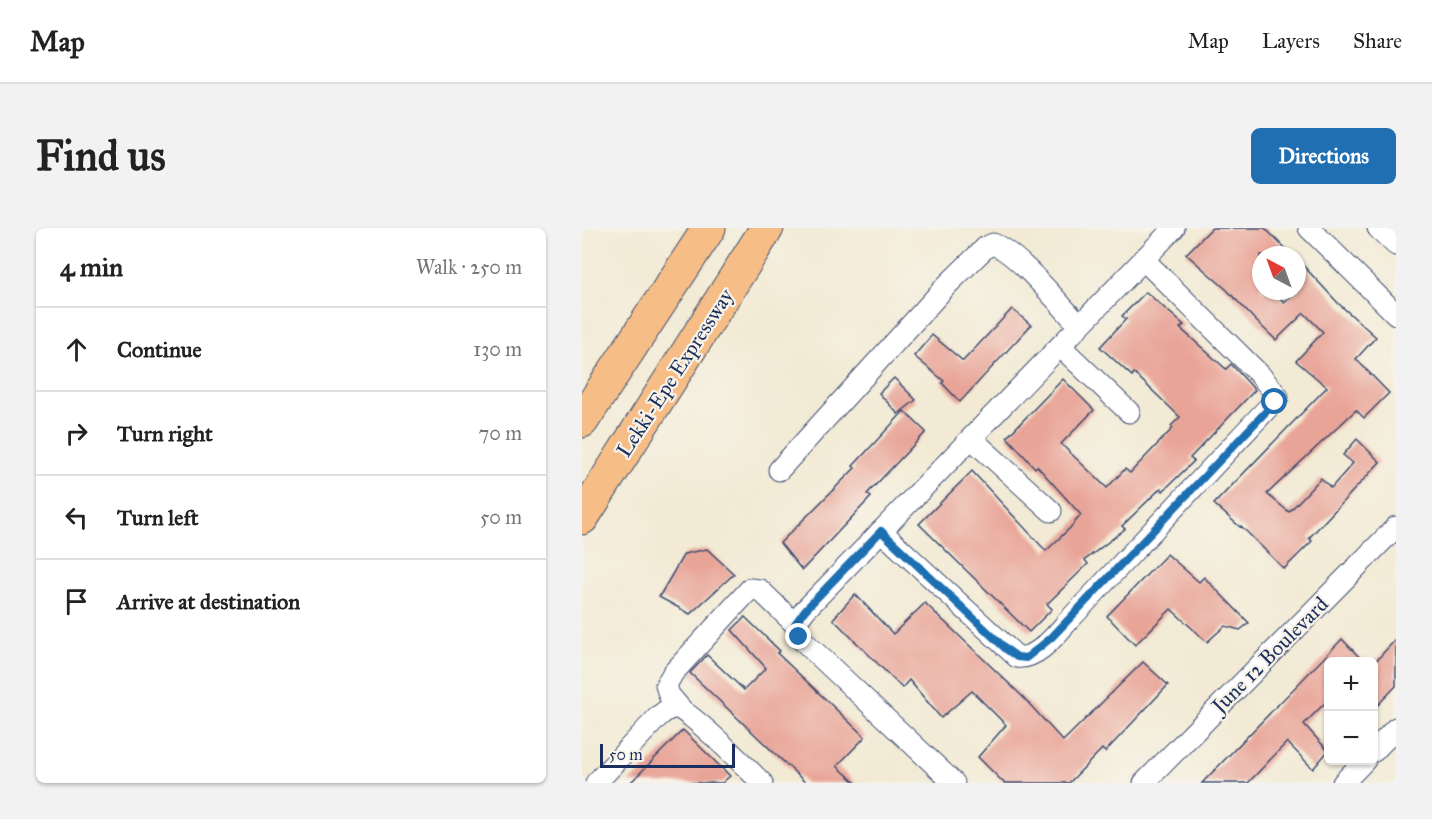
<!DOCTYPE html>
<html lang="en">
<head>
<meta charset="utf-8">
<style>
  :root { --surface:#fff; --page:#f2f2f2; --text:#222; --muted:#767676; --line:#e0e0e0; --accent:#1f6fb2 }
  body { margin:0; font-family:"IM FELL Great Primer",serif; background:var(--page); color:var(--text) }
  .controls { position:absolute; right:18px; bottom:18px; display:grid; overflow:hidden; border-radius:9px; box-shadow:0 2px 4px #0004 }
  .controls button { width:54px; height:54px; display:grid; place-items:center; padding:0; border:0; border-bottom:2px solid var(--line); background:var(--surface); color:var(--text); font:30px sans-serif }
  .compass { position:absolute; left:670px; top:18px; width:54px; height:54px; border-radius:50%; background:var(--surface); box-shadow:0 2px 4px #0004; rotate:319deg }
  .scale { position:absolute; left:18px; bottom:15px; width:135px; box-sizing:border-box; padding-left:6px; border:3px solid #1b2f5e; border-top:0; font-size:16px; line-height:21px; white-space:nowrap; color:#1b2f5e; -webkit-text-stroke:4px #f7f3e8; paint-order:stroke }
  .stop { position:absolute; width:18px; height:18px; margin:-14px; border:4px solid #1f6fb2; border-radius:50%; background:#fff }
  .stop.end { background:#1f6fb2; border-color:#fff; box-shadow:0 2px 6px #0008 }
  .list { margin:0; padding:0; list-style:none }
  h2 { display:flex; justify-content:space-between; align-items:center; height:78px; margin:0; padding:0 24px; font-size:26px }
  h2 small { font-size:20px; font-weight:400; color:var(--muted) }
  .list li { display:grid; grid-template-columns:39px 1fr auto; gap:18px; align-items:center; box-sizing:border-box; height:84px; padding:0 24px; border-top:2px solid var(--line) }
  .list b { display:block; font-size:22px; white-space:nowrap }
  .list em { font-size:20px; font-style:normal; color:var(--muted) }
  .icon { flex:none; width:33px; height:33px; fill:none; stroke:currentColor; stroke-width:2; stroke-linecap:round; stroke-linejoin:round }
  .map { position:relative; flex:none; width:814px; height:555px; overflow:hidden; border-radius:9px }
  header { display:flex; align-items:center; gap:36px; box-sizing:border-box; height:84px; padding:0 30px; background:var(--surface); border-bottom:2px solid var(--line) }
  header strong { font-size:28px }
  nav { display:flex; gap:33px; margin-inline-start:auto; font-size:21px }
  .intro { display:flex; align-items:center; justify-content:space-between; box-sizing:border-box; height:144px; padding:0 36px }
  h1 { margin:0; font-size:42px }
  .button { padding:15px 27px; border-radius:9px; background:var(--accent); color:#fff; font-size:21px; font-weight:700 }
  main { display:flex; gap:36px; padding:0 36px }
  aside { flex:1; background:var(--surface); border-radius:9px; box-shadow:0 2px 4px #0004 }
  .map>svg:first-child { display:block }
  .building { fill:#e9a498 }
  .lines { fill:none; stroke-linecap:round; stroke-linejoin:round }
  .street-casing { stroke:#3b4b70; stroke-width:23 }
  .highway-casing { stroke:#3b4b70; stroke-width:35 }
  .street { stroke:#fff; stroke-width:21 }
  .highway { stroke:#f6be86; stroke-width:33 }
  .route { stroke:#1f6fb2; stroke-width:8 }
  .labels { text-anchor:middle; stroke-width:4.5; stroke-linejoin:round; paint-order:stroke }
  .street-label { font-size:21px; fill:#1b2f5e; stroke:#f7f3e8 }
</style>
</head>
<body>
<header>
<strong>Map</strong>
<nav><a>Map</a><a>Layers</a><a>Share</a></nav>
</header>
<div class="intro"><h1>Find us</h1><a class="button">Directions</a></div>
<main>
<aside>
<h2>4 min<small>Walk · 250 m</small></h2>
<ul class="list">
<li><svg class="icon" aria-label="ahead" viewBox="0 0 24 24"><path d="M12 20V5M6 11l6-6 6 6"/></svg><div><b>Continue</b></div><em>130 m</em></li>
<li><svg class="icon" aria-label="right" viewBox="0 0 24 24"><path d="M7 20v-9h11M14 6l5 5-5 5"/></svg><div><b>Turn right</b></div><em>70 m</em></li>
<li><svg class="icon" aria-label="left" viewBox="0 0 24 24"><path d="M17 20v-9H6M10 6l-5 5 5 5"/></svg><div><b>Turn left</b></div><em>50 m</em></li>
<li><svg class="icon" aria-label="arrive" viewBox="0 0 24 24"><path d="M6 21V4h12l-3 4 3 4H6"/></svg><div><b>Arrive at destination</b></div></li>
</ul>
</aside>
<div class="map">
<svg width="814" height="555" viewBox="0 0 814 555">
  <rect width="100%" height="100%" fill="#f7f3e8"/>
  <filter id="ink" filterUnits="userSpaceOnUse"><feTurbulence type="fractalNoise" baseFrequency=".0167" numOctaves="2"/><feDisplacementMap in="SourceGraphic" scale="12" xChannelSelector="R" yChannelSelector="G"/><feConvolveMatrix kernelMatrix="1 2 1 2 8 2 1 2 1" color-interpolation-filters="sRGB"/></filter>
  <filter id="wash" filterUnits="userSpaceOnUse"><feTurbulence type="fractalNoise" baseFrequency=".008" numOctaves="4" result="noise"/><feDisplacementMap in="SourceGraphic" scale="24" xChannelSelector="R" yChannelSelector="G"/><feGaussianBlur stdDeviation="1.35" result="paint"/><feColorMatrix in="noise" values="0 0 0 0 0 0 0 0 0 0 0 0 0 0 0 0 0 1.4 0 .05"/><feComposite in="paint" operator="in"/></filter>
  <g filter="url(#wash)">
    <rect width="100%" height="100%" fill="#f2ead4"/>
    <g id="blocks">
      <!-- building -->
      <g class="building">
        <path d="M630,0H683L709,27H679V63H691L702,74L715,63V31L757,76L794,109L774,131L807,165L782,190L774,182L685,266L707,284L739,250L749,260L771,235L761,227L775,211L798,234L727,310L730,313L702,341L659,298L658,299L632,276L745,159L714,133L741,104L722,85L694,112L673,92L645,62L604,26Z"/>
        <path d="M564,64L602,97L598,100L644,141L649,136L673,162L608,230L612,233L581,263L579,260L540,298L543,301L503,332L506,336L465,376L470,381L447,404L337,296L390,243L464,323L488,300L499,287L455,238L453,240L425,209L481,151L512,182L479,216L525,260L543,241L548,245L591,200L589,198L598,189L552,145L550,148L518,119L544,91L540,88Z"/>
        <path d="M430,81L449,97L378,174L360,155L362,153L332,128L350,107L381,133Z"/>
        <path d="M312,150L334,172L316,186L297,165Z"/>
        <path d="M322,183L344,204L285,266L289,269L220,342L198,315L273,240L271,238Z"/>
        <path d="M125,321L152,346L108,386L77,369L102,326Z"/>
        <path d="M585,326L617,354L622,349L667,395L658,402L643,398L625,414L589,381L553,417L525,388Z"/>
        <path d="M273,366L311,406L343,375L441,469L481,513L561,434L586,457L523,524L520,521L487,555H422L396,529L424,497L390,463L359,490L327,452L320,460L251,391Z"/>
        <path d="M163,389L198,423L195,425L283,509L255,538L274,555H224L108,445L125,427L162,462L184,440L150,402Z"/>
        <path d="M760,411L782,434H747V471L722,496L746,523L731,541L705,514L666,555H620Z"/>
        <path d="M814,411V458L792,481V435Z"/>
        <path d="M101,502L148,548L140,555H48Z"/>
      </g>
    </g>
  </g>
  <g filter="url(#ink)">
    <use href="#blocks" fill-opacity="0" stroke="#3b4b70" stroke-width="1.5"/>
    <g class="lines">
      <!-- street casing -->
      <g class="street-casing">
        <g id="street">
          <path d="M727,0L814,86"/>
          <path d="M796,0L814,17"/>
          <path d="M478,118L547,184"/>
          <path d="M390,211L469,283"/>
          <path d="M197,242L365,57L404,19L411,16C436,25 477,76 497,97"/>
          <path d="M299,303L435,429C456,432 476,404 489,390L696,169L678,147L561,31"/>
          <path d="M99,481L87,467L84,457L91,445L168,361L178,362L213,396"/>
          <path d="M792,523L814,500"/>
          <path d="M14,555L75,490C81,485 86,479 95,480C106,481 168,543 180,555"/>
          <path d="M372,555L217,409L213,396L223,382L592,0"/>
          <path d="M562,555L814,299"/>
          <path d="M761,555L783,532"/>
        </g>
      </g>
      <!-- highway casing -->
      <g class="highway-casing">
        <g id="highway">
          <path d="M0,193L127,0"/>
          <path d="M0,290L185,0"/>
        </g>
      </g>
      <!-- street -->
      <use href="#street" class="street"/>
      <!-- highway -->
      <use href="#highway" class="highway"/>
    </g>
  </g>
  <g class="lines" filter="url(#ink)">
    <!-- route -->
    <path class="route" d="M217,409L213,396L223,382L299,303L424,421L435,429L444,430L469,410L693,174"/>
  </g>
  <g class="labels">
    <!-- street labels -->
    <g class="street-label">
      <text transform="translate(93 145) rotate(-57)" y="7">Lekki-Epe Expressway</text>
      <text transform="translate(688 427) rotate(-45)" y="7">June 12 Boulevard</text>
    </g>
  </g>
</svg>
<div class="controls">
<button>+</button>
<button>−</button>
</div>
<svg class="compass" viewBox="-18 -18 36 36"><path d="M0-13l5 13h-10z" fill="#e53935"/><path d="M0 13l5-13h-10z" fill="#767676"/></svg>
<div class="scale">50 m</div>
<div class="stop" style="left:693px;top:174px"></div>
<div class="stop end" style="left:217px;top:409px"></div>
</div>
</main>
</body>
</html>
